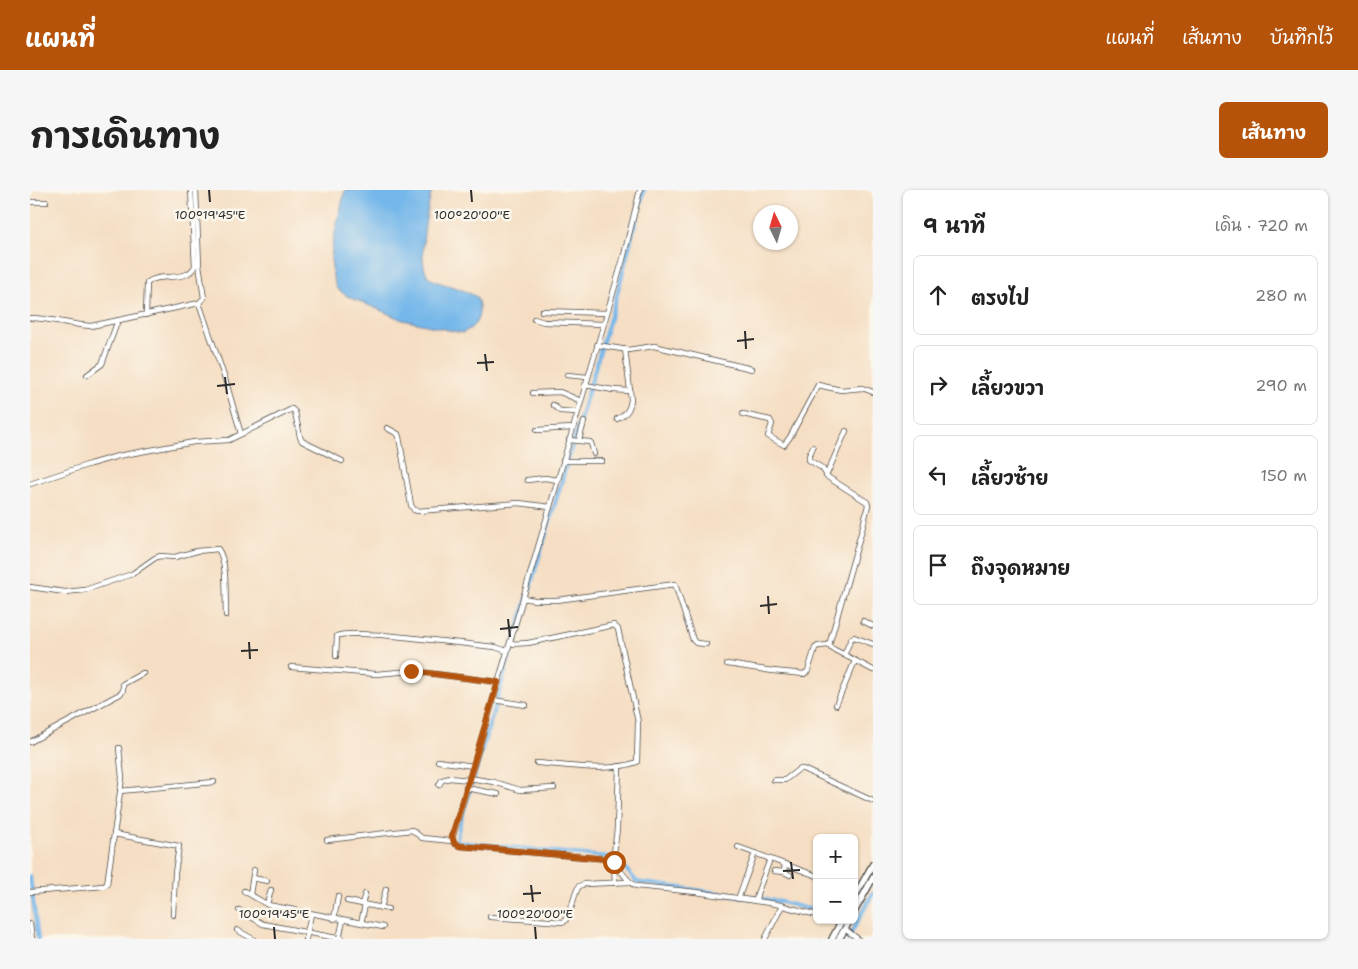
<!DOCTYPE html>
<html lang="th">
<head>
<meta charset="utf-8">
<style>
  :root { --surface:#fff; --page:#f6f6f6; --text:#222; --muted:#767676; --line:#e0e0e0; --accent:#b45309 }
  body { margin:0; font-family:"Shantell Sans","Playpen Sans Thai",sans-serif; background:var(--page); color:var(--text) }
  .controls { position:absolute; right:15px; bottom:15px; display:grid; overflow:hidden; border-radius:8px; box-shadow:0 1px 4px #0004 }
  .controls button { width:45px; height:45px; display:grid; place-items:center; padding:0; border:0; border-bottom:1px solid var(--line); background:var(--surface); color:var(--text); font:25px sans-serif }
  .compass { position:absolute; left:723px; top:15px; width:45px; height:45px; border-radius:50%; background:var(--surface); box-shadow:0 1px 4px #0004; rotate:355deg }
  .stop { position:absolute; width:15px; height:15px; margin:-11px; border:4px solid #b45309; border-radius:50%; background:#fff }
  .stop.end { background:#b45309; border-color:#fff; box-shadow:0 1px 5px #0008 }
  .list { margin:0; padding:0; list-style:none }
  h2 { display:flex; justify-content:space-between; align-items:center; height:65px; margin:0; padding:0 20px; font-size:21px }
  h2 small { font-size:16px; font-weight:400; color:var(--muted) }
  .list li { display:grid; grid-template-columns:32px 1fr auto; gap:15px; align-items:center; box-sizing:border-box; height:80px; margin:0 10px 10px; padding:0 10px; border:1px solid var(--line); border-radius:8px }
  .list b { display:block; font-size:19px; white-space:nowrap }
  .list em { font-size:16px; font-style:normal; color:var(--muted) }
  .icon { flex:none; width:28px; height:28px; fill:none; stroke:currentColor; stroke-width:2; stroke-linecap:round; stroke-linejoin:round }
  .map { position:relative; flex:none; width:843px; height:749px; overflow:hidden; border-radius:8px }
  header { display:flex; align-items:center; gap:30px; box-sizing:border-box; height:70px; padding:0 25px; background:var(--accent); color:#fff }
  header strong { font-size:24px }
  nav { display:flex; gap:28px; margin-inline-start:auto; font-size:18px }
  .intro { display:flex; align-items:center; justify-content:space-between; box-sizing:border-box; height:120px; padding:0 30px }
  h1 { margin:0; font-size:35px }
  .button { padding:12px 22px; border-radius:8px; background:var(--accent); color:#fff; font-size:18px; font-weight:700 }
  main { display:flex; gap:30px; padding:0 30px }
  aside { flex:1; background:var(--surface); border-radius:8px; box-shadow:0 1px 4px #0004 }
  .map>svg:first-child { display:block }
  .water { fill:#75b7ea; stroke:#50718a }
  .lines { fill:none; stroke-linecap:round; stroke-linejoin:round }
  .canal { stroke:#75b7ea; stroke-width:4 }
  .minor-casing { stroke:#494642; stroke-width:6 }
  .major-casing { stroke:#494642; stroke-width:8 }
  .minor { stroke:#fff; stroke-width:4.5 }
  .major { stroke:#fff; stroke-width:5.5 }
  .route { stroke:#b45309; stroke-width:6 }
  .ticks { fill:none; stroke:#2b2b2b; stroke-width:2 }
  .ticks-label { font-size:12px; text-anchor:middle; fill:#2b2b2b; stroke:#fbf7ec; stroke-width:5; stroke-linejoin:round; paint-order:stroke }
</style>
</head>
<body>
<header>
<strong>แผนที่</strong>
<nav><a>แผนที่</a><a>เส้นทาง</a><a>บันทึกไว้</a></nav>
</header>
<div class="intro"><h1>การเดินทาง</h1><a class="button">เส้นทาง</a></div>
<main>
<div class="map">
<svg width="843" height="749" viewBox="0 0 843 749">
  <rect width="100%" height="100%" fill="#fbf7ec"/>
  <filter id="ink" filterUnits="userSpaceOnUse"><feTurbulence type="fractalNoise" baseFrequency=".02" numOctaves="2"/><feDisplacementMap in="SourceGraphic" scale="10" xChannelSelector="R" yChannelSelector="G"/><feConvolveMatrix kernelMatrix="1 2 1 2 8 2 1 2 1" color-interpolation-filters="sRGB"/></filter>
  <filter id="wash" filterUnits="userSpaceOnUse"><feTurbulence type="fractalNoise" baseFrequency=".0096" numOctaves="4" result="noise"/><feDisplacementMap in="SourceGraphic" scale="20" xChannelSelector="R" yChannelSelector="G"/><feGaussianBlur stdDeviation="1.12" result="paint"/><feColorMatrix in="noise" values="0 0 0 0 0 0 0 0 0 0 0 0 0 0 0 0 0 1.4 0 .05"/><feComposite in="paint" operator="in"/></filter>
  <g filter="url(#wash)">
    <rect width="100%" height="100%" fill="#f5dec3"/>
    <!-- water -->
    <path class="water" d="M315,0H402C398,17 384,78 401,89C409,94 421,95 430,99C436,101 442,105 447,107C452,124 449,136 432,143L373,130L317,106L306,98L303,86L301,69L303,51Z"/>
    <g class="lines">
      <!-- canal -->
      <g class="canal">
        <path d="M614,0L586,108L429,637L427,649L429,652L586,668L607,692L747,711L787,721"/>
        <path d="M0,686L8,749"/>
        <path d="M818,749L843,703"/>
      </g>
    </g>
  </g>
  <g filter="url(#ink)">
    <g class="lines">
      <!-- minor casing -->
      <g class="minor-casing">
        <g id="minor">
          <path d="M610,0L593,69L422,649L424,653L430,656L577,669C590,673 593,690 606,696L666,702L746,714L787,725"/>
          <path d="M0,12H16"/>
          <path d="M169,113L196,192L211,244"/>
          <path d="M512,121L576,123"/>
          <path d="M116,125L117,93C130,81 156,94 165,76L161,0"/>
          <path d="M0,128C21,128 40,135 61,136L169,113L174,108L169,75L166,0"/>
          <path d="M504,129L514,132L573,134"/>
          <path d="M567,155L598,160L624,156L722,179"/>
          <path d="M57,185L72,174L88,130"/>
          <path d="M537,185L558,187"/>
          <path d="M555,195L583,200L600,201"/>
          <path d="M503,203L530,202L551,211"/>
          <path d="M523,215L530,221L547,222"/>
          <path d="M713,224L740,230L742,234L738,246L754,255L760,247L788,195L811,200L832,198L843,202"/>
          <path d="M587,229C597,224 600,219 601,209L595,159"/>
          <path d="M357,238L368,244L369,247L381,315L384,320L388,321L489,313L520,317"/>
          <path d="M507,240L543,238"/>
          <path d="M539,250L560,252L561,253L564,264"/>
          <path d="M549,250L554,232"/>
          <path d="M783,257L779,266V270L792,278L796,284"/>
          <path d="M533,271H572"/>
          <path d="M497,290L515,288L528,290"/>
          <path d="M0,294L60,274L88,266L164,252L199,250L262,219L265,222L270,247L272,251L312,271"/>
          <path d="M0,397L35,402L55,400L102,384L125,368L130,366L145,367L167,361L188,359C198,373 195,408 196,425"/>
          <path d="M493,408L504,410H527L645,394L663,450L666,453L676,454"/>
          <path d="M833,431L843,436"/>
          <path d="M480,454L498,453L584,435L588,439L608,532L607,572C578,583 537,575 507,573"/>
          <path d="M799,455L833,336L838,315L837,312L796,286L816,241"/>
          <path d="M814,465L821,449L824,447L843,454"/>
          <path d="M306,466L307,446C323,438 439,455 465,457L477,461"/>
          <path d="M697,474L743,481L774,484L778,481L785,458L788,456L799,455L801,458L843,480"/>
          <path d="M261,477L346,484L381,481L468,492"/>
          <path d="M463,510L496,515"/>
          <path d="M806,515L825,471"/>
          <path d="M0,552L90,504L93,501V494L113,483"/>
          <path d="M408,571L443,576"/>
          <path d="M439,588L464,592L490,600L524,598"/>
          <path d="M744,590H755L769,579H773L843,611"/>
          <path d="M409,595L412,590L420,588L439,590"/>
          <path d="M436,598L468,604"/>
          <path d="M90,601L184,592"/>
          <path d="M84,644L149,656L145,683L143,725"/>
          <path d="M297,650L382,640L392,648L422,651"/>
          <path d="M708,657L787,686"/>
          <path d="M583,671L587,639L589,576"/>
          <path d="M584,674L585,693"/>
          <path d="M755,674L754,682L760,685"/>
          <path d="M744,681L754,682"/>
          <path d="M223,688L237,691"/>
          <path d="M214,701L238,715L353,737"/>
          <path d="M0,702L74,696L77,694L92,588L89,558"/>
          <path d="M220,704L224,680"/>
          <path d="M708,709L725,663"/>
          <path d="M317,711L358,719"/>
          <path d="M726,711L727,704L740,669"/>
          <path d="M237,714L241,700"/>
          <path d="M332,714L335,704"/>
          <path d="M351,718L356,699"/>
          <path d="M209,720L233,734L312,749"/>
          <path d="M460,727L534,732C543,723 542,707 549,696L555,694L600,692"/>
          <path d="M304,729L308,706"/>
          <path d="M331,733L335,715"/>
          <path d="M0,734L2,749"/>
          <path d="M815,739L828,749"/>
          <path d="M207,740L223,749"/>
          <path d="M276,749L281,724"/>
          <path d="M309,749L313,730"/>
          <path d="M735,749L752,716"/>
        </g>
      </g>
      <!-- major casing -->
      <g class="major-casing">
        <g id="major">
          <path d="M824,708L843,674"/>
          <path d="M824,722L843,688"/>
          <path d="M802,749L812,730"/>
          <path d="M809,749L820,730"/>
        </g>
      </g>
      <!-- minor -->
      <use href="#minor" class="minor"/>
      <!-- major -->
      <use href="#major" class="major"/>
    </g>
  </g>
  <g class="lines" filter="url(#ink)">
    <!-- route -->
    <path class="route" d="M381,481L468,492L422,646L424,653L430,656L577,669L584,672"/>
  </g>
  <!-- ticks -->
  <path class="ticks" d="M179,0L180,12M441,0L442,12M715,141L716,159M707,151L724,149M455,164L457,181M447,173L464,172M195,187L197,204M187,196L205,194M738,406L739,424M730,416L747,414M478,429L480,447M470,439L488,437M219,452L220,469M211,461L228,460M761,672L763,689M753,681L770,680M501,695L503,712M493,704L511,703M244,737L245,749M505,737L506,749"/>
  <g class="ticks-label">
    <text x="180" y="29">100°19'45"E</text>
    <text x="442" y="29">100°20'00"E</text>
    <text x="244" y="728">100°19'45"E</text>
    <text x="505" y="728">100°20'00"E</text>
  </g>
</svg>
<div class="controls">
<button>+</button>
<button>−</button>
</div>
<svg class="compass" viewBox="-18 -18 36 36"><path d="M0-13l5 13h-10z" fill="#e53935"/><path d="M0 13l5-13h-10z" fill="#767676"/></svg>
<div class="stop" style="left:584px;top:672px"></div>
<div class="stop end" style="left:381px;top:481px"></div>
</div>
<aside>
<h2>9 นาที<small>เดิน · 720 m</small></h2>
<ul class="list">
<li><svg class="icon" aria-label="ahead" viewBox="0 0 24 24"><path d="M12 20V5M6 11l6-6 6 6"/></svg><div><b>ตรงไป</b></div><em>280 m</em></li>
<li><svg class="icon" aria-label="right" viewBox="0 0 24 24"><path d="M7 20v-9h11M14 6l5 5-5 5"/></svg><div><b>เลี้ยวขวา</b></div><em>290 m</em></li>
<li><svg class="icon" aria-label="left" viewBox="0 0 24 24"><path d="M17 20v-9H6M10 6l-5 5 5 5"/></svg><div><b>เลี้ยวซ้าย</b></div><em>150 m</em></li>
<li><svg class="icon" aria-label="arrive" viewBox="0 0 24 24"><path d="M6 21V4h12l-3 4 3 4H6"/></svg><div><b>ถึงจุดหมาย</b></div></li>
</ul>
</aside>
</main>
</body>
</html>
